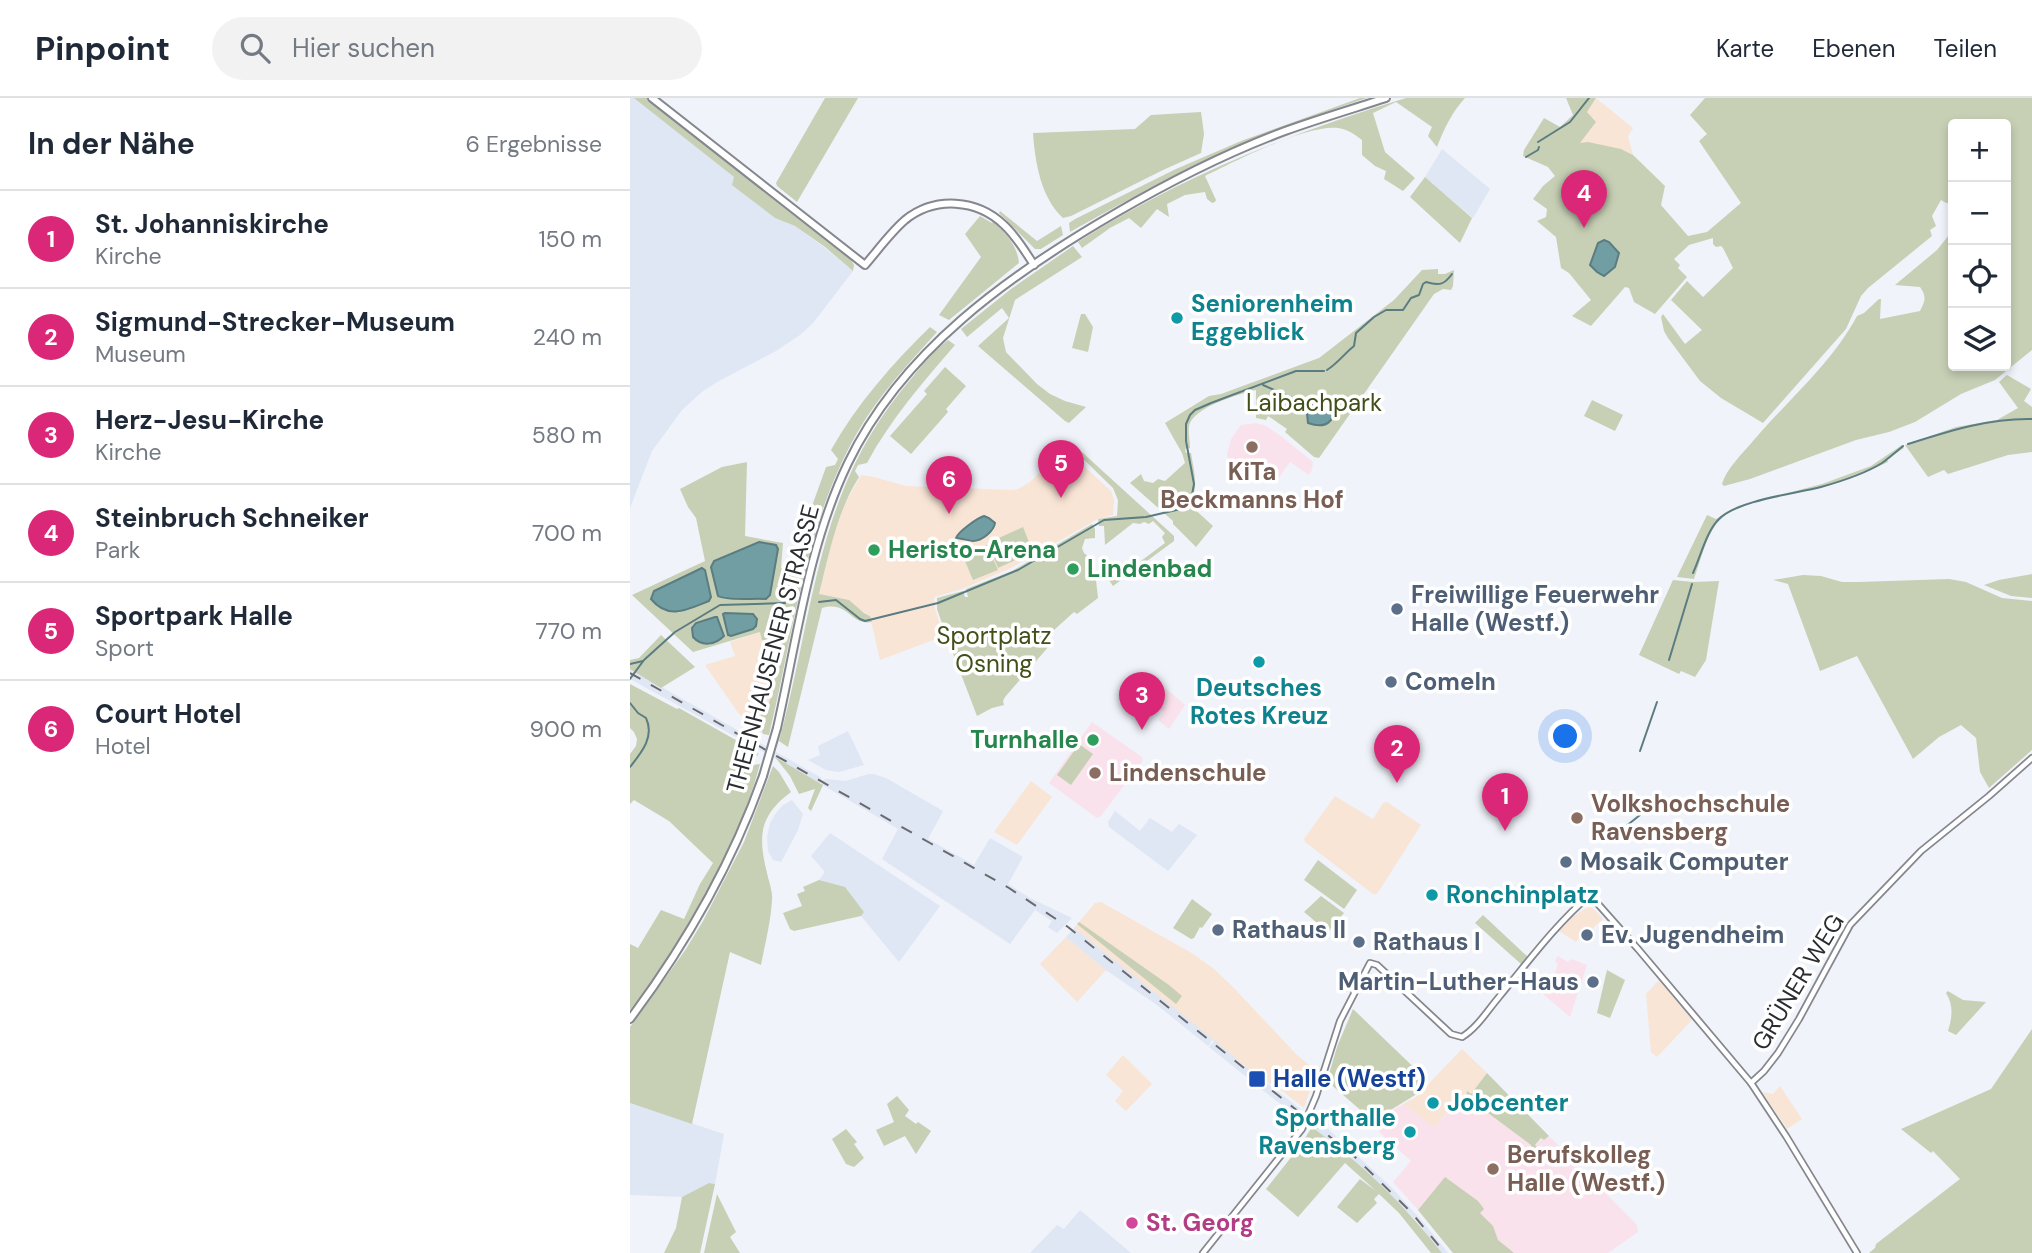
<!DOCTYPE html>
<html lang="de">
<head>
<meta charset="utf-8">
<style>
  :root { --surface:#fff; --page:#f2f2f3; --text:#1f2937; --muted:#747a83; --line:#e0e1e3; --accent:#db2777 }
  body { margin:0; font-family:"DM Sans",sans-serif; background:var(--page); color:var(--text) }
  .controls { position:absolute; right:21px; top:21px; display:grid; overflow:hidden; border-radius:7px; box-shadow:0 4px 10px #0003 }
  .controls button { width:63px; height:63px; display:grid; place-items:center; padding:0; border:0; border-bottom:2px solid var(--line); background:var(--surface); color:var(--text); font:35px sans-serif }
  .you { position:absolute; left:936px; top:639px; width:24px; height:24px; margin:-18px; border:5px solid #fff; border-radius:50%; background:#1a73e8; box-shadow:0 0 0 10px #1a73e833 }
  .badge { display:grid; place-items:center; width:46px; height:46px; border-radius:50%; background:var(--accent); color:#fff; font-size:23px; font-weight:700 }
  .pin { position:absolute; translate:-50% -58px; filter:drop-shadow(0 2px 4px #0008) }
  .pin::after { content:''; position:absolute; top:37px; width:24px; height:21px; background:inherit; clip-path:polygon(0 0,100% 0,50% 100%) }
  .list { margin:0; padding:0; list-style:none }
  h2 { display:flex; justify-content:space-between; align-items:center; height:91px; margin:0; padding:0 28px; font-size:30px }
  h2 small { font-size:23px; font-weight:400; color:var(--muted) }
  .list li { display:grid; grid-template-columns:46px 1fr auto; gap:21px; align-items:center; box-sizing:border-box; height:98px; padding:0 28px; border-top:2px solid var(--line) }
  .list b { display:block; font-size:26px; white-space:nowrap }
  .list p { margin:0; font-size:23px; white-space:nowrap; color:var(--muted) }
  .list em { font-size:23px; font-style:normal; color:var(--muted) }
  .icon { flex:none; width:38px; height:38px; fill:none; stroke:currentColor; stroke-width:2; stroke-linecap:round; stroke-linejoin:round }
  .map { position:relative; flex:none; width:1402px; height:1155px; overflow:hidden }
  header { display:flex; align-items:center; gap:42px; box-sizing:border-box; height:98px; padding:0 35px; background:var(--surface); border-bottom:2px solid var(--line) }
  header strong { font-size:33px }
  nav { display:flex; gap:38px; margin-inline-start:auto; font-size:24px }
  .search { width:490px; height:63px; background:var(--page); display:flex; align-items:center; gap:18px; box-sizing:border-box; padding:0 24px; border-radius:38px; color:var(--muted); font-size:26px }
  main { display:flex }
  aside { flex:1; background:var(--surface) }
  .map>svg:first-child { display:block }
  .commercial { fill:#f9e5d6 }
  .built { fill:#dfe6f4 }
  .education { fill:#fae2ec }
  .green { fill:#c7d0b5; fill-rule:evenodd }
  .water { fill:#709ea2; stroke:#5b7c80; stroke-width:2 }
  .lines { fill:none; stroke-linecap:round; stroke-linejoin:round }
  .stream { stroke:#5b7c80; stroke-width:2 }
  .minor-casing { stroke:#84878e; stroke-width:8 }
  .major-casing { stroke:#84878e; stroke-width:10 }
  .minor { stroke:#fff; stroke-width:4.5 }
  .major { stroke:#fff; stroke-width:6 }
  .rail { stroke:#696a6e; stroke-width:2; stroke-dasharray:12 12; stroke-linecap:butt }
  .major-bridge-casing { stroke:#84878e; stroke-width:10; stroke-linecap:butt }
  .major-bridge { stroke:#fff; stroke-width:6 }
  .culture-dot { fill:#0f9aa8; stroke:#fff; stroke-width:2.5 }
  .education-dot { fill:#8d6e63; stroke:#fff; stroke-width:2.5 }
  .leisure-dot { fill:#2e9e5b; stroke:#fff; stroke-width:2.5 }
  .service-dot { fill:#5c6f8a; stroke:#fff; stroke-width:2.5 }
  .transit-dot { fill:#1a4fb4; stroke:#fff; stroke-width:2.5 }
  .hotel-dot { fill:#d1479c; stroke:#fff; stroke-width:2.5 }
  .labels { text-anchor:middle; stroke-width:7; stroke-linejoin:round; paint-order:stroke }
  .culture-label { font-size:24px; font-weight:bold; fill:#0d838f; stroke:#fff; text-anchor:start }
  .park-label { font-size:24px; fill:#414f18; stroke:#fff }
  .education-label { font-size:24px; font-weight:bold; fill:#785e54; stroke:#fff; text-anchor:start }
  .leisure-label { font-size:24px; font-weight:bold; fill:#27864d; stroke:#fff; text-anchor:start }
  .service-label { font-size:24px; font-weight:bold; fill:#4e5e75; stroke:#fff; text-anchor:start }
  .street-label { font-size:24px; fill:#2b2c2f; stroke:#fff }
  .transit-label { font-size:24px; font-weight:bold; fill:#164399; stroke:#fff; text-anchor:start }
  .hotel-label { font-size:24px; font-weight:bold; fill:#b23c85; stroke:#fff; text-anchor:start }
</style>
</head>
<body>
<header>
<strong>Pinpoint</strong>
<div class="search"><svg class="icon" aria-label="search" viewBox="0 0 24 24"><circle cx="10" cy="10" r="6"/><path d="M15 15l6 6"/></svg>Hier suchen</div>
<nav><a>Karte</a><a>Ebenen</a><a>Teilen</a></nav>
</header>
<main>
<aside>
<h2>In der Nähe<small>6 Ergebnisse</small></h2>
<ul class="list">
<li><span class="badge">1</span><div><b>St. Johanniskirche</b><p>Kirche</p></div><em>150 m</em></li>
<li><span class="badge">2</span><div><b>Sigmund-Strecker-Museum</b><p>Museum</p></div><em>240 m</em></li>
<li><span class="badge">3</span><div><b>Herz-Jesu-Kirche</b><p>Kirche</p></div><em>580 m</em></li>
<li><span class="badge">4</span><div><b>Steinbruch Schneiker</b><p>Park</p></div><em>700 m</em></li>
<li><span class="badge">5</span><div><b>Sportpark Halle</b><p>Sport</p></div><em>770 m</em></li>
<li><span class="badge">6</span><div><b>Court Hotel</b><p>Hotel</p></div><em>900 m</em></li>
</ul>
</aside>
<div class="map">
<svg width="1402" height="1155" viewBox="0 0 1402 1155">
  <rect width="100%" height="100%" fill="#f0f3fa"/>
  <!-- commercial -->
  <g class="commercial">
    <path d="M966,0L1003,30L998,38L1003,57L991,51L949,46L966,24L957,14Z"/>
    <path d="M434,350L481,393L484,402L483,417L468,421L381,470L332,491L304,499L305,511L314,538L250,562L240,518L223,507L189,496L203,439L215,406L231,377L244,379L276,388L382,392L388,391L400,384Z"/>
    <path d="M130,534L144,543L139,573L140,601L139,605L132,609L130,626L133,636L109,616L75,567L105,558L100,544Z"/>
    <path d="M401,683L422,699L387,747L364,734Z"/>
    <path d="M705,698L743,721L753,705L757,704L791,727L747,796H743L675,744L674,741Z"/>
    <path d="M471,804L560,854L583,870L603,889L666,956L685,972V976L674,1010L642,985L640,986L607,962L444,830L465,805Z"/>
    <path d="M958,809L963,810L973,821L962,831L957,828L946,844L929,833L942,819Z"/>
    <path d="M436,839L476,872L447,904L410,866Z"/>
    <path d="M1029,882L1062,922L1027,959L1021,954L1016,896Z"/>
    <path d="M832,951L857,975L841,996L837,994L830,1002L826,999L815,1012L817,1015L804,1030L773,1006L786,999Z"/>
    <path d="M493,957L522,986L496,1013L485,1003L493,993L476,977Z"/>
    <path d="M1150,988L1172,1021L1157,1031L1132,994L1143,996Z"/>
  </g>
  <!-- built -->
  <g class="built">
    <path d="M0,0H4L21,12L104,79L103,87L145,120L165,128L195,150L223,173L183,225L170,237L146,253L89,283L73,293L52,312L22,353L0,410Z"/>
    <path d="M812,51L860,91L843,120L795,79Z"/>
    <path d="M0,571L190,679L192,681L190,685L0,581Z"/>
    <path d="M218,633L234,667L209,674L196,672L178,662L190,657L188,648Z"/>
    <path d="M238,676H244L256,680L313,713L298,741L344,767L360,740L393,759L378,786L400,800L442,820L427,835L418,829L422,823L405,812L380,846L252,761L268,731L191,686L193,682L197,681L216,683Z"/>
    <path d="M162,702L173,716L168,732L151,764L143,762L138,753L137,739L140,725L146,715L153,707Z"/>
    <path d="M485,713L510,733L520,720L542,734L549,726L567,737L538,773L479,729L478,724Z"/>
    <path d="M200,735L310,808L269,864L231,818L234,814L215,790L189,782L195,774L181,758Z"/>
    <path d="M444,830L583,941L578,948L527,907L476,872L436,839Z"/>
    <path d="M585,942L607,962L673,1013L669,1021L579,949Z"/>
    <path d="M0,1005L94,1036L85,1086L79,1085L52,1099L0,1097Z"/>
    <path d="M685,1022L697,1030L761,1089L792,1123L818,1155H812L785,1121L720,1059L682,1029Z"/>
    <path d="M450,1112L501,1155H400L427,1127L434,1131Z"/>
  </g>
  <!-- education -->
  <g class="education">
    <path d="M626,325L636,328L651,338L683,364L682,372L679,377L660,364L648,381L630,372L618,385L606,375L598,363L597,356L601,341L611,327Z"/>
    <path d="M529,585L555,607L539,631L528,622L534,614L514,598L523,587Z"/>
    <path d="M462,624L512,659L513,662L471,718L467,720L419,685Z"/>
    <path d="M928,858L938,864L941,861L957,867L940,919L912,895L921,885L928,866L925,863Z"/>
    <path d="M836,996V998L901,1047V1051L912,1040L914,1042L919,1038L1007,1127L1008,1134L978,1155H823L813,1140L763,1084L781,1063L749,1034L751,1030L745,1024L773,1006L804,1029L817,1016L814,1012L827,999L830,1002Z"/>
  </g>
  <!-- green -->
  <g class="green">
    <path d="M4,0H18L220,160L224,167L223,173L195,149L165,128L145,120L102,87L104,79Z"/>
    <path d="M195,0H228L167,104L147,88L146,85Z"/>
    <path d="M730,0H737C672,22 608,45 547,76C513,93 480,112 447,130L440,134L439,125L445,121L546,71L611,43Z"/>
    <path d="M776,0H835C822,14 814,31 807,49L798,38L802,29L766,4L743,15L755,54L785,80L773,93L754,81L756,73L745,68L732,57V42C727,38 720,33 713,31C683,22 604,64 575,78L586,102L585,104L582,105L577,101L575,94L555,97L537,106L539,119L527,111L511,130L499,120L480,130L452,150L448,144C550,79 660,35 776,0Z"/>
    <path d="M936,0H966L957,14L966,24L950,45L958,44L991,51L1003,57L1035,88L1031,107L1058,138L1077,134L1111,105L1069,43L1077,36L1060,17L1075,0H1402V252L1365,282L1331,296L1285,324L1259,334L1226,342L1120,381L1094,388L1092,386C1097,370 1112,356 1123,343C1158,302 1202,265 1227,218L1234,215L1249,201H1251L1250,221L1290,213C1295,203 1297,199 1290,189L1265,187L1307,152L1323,132V268H1376V26H1323V104L1316,105L1311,102L1302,118L1306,128L1300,132L1302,138L1238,190L1231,198L1216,231L1133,325L1091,300L1070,283L1038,240L1034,233L1031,219L1033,216L1055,246L1072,232L1041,202L1057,183L1073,199L1103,170L1093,150L1091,148L1086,149L1083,146V140L1059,147L1044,161L1050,167L1048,170L1057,179L1025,216L1004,204L999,190L995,189L961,228L942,218L961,202L939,175L931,170L926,139L907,123L916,119L917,111L903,101L913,88L925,78L918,69L893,58L894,52L914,20L930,29L943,17Z"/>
    <path d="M571,14L574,36L571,55L533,72L441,118L433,120C411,100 405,64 403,35L505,31L521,17Z"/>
    <path d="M795,79L842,120L830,145L780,99Z"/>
    <path d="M370,113L407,143L431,128L433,137L411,151H405L369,115Z"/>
    <path d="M350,118L362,125L363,124C376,135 387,147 389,165L319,222L309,217L351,159L335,136Z"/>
    <path d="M443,148L452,159L385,202L373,240L376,254L407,286L420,296L435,303L456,309L439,325L435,323L348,248L379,220L372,210L337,239L331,231L381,191Z"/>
    <path d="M808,171V176H815L824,172L823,188L821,192L813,191L804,196L689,360L684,359L655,334L657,331L638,318L636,322L626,320V292C609,296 563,309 559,328C558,334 560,343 560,350L555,351L556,355H561C564,374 569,388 560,407L583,428L566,449L543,426V423L500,385L511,376L514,383L523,385L528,381L535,383L555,365L552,355L535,325L579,298L591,296L689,260L764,202L792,172Z"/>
    <path d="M451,216H455L463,229L458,254L442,250Z"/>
    <path d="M300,229L307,234C278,266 249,297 227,335C174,428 164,535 139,637L133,636L130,626L132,608L139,605L140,601L139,573L144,543L132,542L130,534L63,554L2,497L75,463L66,420L58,409L50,391L92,369L117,364L115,438L153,445L151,470L159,473L157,484L163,465L170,451L172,436L196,369L205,367L208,361L201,352C227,306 262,266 300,229ZM75,472L81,499L79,503L48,515Z"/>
    <path d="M318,242L325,247C293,284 260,322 237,365L228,367L225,373L229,379C207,414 199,456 189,496L219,502L234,515L240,518L242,524C220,528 219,502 192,510L158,649L149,643C184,517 185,400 271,293C286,275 300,256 318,242Z"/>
    <path d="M315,269L336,288L316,311L318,314L281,356L260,338L297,296L294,293Z"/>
    <path d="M1377,277L1401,291L1394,303L1402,309V354L1378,357L1318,376L1314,372L1298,379L1275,347L1326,329L1367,322L1388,310L1369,284Z"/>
    <path d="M962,302L993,317L985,333L954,318Z"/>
    <path d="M438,346H443L544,438V443L483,488L479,482L484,478L487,481L535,445L532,439L535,435L523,423L519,426L514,424L510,426L503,425L475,447L474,428H469L468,421L487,418L488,402L483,390Z"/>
    <path d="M1272,347L1274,350L1257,361L1258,364C1237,374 1214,383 1192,389C1167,396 1107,403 1090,422C1076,436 1071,462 1064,481L1047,479L1077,417L1086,421L1108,408L1192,386L1241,368Z"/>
    <path d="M462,426L465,431V440L455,441L452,450L454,455L464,464L468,500L447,516L444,514L414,541L420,547L375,599L373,603L374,607L362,610L347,618L316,537L307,511V500L333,493L335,499H338L336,491L382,473Z"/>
    <path d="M393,429L403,454L368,470L358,445Z"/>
    <path d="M357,447L368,472L343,482L332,456Z"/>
    <path d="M1402,476V500L1381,498L1354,487L1369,482Z"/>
    <path d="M1173,477L1191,478L1212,484H1229L1319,481L1336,484L1372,500L1402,503V652L1359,690L1350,674L1346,640L1331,627L1309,639L1283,661L1227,558L1190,573L1158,486L1143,482Z"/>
    <path d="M1043,482L1063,484L1089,483L1076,562L1065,579L1051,573L1049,576L1009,557Z"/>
    <path d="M31,537L65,569L31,590L0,571V562L9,560Z"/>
    <path d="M0,586L47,611L49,610L127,654L128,657L120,662L123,667L130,666C107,752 54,843 0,912V846L8,850L31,812L54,821L70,786L83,765L39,723L4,702L0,706V656L6,648L7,641L4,634L0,630Z"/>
    <path d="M449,646L463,656L441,687L427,677Z"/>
    <path d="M145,659L193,687L181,713L178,710L185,691L169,696L160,678Z"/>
    <path d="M143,668L149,674L161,694C129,718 128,738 137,775C139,784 143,794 142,802C141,823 135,846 131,867L100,854L62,1026L0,1005V929L56,851L73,823L114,744Z"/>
    <path d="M688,762L727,792L714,811L674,782Z"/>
    <path d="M189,782L215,789L234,814L231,818L164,833L160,831L153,815L172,808L167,796L175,793L173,789Z"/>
    <path d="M691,798L714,815L698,834L674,814Z"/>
    <path d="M562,801L582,816L572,830L570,829L564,840L561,841L543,830Z"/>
    <path d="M853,817L898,859L891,866L845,825Z"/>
    <path d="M449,824L539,887L552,898L546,906L447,826Z"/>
    <path d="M977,872L995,882L980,920L967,915Z"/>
    <path d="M1318,893L1333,902L1356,904L1326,937L1318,933C1322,920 1324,908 1316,895Z"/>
    <path d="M723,911L798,983L785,997L743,1023L697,983L707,949Z"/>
    <path d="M1402,931V1155H1239L1245,1150L1246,1146L1330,1081L1303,1053L1301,1055L1271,1031L1361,991Z"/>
    <path d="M857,975L919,1038L914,1042L911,1040L905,1047L907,1049L903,1053L901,1051V1047L858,1015H854L852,1010L836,998L837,993L841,996Z"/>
    <path d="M267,998L279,1012L275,1018L286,1026L288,1024L301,1033L286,1056L275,1038L254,1048L246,1032L264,1024L257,1006Z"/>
    <path d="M682,1029C731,1065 775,1107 812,1155H801L769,1115L749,1096L744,1101L747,1105L727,1125L707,1109L730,1081L746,1093L715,1065L668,1119L636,1091L670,1048Z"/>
    <path d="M216,1031L227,1044L224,1046L234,1060L224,1069L216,1066L202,1041Z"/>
    <path d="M815,1079L848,1103L854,1111L850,1115L863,1128L868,1142L884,1155H823L788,1112Z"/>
    <path d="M79,1085L85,1086L70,1155H34L46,1130L52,1099Z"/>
    <path d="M87,1096L106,1134L100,1139L110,1155H74Z"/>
  </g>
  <!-- water -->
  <g class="water">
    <path d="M974,142L979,144L989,155L985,169L974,178L967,174L960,167L968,145Z"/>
    <path d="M703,304L708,305L709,307C702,323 698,332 678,325L677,316L681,307L688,308Z"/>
    <path d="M354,418L359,420L365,425C364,433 352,443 343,443C339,443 331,440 326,440C328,434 347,420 354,418Z"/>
    <path d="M129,444L146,447L148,451L140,497L136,501C123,500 97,503 88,498L81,469L84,463Z"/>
    <path d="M72,470L75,472L81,499L79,503C58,511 39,523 21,501L24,493Z"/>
    <path d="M95,515L123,516L127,521L126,528L123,531L101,538L98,537L93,516Z"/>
    <path d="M85,519H87L94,538C85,547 72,549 63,539L62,530L66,525Z"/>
  </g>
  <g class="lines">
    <!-- stream -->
    <g class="stream">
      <path d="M908,44L940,24L959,0"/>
      <path d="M896,59L908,52L909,49"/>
      <path d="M697,272C708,265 715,255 724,248L726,235L744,219L756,212H773L781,200L789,197L793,186L796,184C809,188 814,187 822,176"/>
      <path d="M633,287L680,308"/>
      <path d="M1278,346C1319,333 1359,320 1402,321"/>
      <path d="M1063,475C1070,460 1077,432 1089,421C1108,402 1164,396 1191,389C1209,384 1236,375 1252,365C1259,360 1266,354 1273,348"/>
      <path d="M189,504L206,502L230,521L235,523L308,505L388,472L474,422L516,419L555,410L562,397L564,386L556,343V326L560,317L565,312L581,305L666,273H694"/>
      <path d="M1039,562L1062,486"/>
      <path d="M0,566L13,563"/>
      <path d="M0,581L14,562L45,534L90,507L155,505"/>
      <path d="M0,605L8,615L16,620C25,639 11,655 0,669"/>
      <path d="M1010,653L1027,604"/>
      <path d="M990,733L1010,717V712"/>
    </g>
    <!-- minor casing -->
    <g class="minor-casing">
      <g id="minor">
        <path d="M1121,985L1134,973L1148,955L1169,921L1220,827L1291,753L1359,698L1402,660"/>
        <path d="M573,1155L672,1031L686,998L710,923L740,865L747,867L821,936L832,939C847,930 858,912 869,899C898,864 926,826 960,797L1008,851L1121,985L1156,1038L1227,1155"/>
      </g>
    </g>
    <!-- major casing -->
    <g class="major-casing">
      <g id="major">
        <path d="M22,0L235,167C248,152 260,135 275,122C305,98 347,101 374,127C386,138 395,153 404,167"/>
        <path d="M147,630C167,542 178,448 218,365C272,253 379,177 484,116C539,84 596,55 655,33C688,21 722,11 756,0"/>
        <path d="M0,921C56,846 102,766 133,678"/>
      </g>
    </g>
    <!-- minor -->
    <use href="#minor" class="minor"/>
    <!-- major -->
    <use href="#major" class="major"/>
    <!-- rail -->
    <path class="rail" d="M0,575L300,745L379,790L438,829L725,1059L781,1114L815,1155"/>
    <!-- major-bridge casing -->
    <g class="major-bridge-casing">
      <path id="major-bridge" d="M133,678L147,630"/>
    </g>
    <!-- major-bridge -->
    <use href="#major-bridge" class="major-bridge"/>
  </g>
  <!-- markers -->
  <g class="culture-dot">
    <circle cx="547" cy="220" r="7"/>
    <circle cx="629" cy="564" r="7"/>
    <circle cx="802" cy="797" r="7"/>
    <circle cx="803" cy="1005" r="7"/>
    <circle cx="780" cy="1034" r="7"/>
  </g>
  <g class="education-dot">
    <circle cx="622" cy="349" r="7"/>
    <circle cx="465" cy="675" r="7"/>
    <circle cx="947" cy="720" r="7"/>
    <circle cx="863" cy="1071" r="7"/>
  </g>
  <g class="leisure-dot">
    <circle cx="244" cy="452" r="7"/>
    <circle cx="443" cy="471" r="7"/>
    <circle cx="463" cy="642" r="7"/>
  </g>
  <g class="service-dot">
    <circle cx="767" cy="511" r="7"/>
    <circle cx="761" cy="584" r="7"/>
    <circle cx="936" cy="764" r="7"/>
    <circle cx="588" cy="832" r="7"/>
    <circle cx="957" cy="837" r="7"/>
    <circle cx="729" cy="844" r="7"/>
    <circle cx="963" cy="884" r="7"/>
  </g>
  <rect class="transit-dot" x="618" y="972" width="18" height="18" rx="3.5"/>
  <circle class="hotel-dot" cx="502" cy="1125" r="7"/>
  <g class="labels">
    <!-- culture labels -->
    <g class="culture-label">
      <text x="561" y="214">Seniorenheim<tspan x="561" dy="28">Eggeblick</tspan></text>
      <text x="629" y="598" text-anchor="middle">Deutsches<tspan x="629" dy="28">Rotes Kreuz</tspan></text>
      <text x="816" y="805">Ronchinplatz</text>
      <text x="817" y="1013">Jobcenter</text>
      <text x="766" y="1028" text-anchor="end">Sporthalle<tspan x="766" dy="28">Ravensberg</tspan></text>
    </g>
    <!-- park labels -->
    <g class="park-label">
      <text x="684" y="313">Laibachpark</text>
      <text x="364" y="546">Sportplatz<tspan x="364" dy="28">Osning</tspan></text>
    </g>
    <!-- education labels -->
    <g class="education-label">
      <text x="622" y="382" text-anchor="middle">KiTa<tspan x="622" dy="28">Beckmanns Hof</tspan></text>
      <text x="479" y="683">Lindenschule</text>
      <text x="961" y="714">Volkshochschule<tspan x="961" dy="28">Ravensberg</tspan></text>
      <text x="877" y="1065">Berufskolleg<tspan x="877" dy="28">Halle (Westf.)</tspan></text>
    </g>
    <!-- leisure labels -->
    <g class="leisure-label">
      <text x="258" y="460">Heristo-Arena</text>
      <text x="457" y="479">Lindenbad</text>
      <text x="449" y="650" text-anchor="end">Turnhalle</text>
    </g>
    <!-- service labels -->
    <g class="service-label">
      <text x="781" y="505">Freiwillige Feuerwehr<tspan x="781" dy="28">Halle (Westf.)</tspan></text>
      <text x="775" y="592">ComeIn</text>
      <text x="950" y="772">Mosaik Computer</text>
      <text x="602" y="840">Rathaus II</text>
      <text x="971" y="845">Ev. Jugendheim</text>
      <text x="743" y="852">Rathaus I</text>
      <text x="949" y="892" text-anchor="end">Martin-Luther-Haus</text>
    </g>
    <!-- street labels -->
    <g class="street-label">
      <text transform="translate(143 551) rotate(-75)" y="8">THEENHAUSENER STRASSE</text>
      <text transform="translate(1168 884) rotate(-59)" y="8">GRÜNER WEG</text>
    </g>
    <!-- transit labels -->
    <g class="transit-label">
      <text x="643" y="989">Halle (Westf)</text>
    </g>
    <!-- hotel labels -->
    <g class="hotel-label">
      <text x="516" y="1133">St. Georg</text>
    </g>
  </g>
</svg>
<div class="controls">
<button>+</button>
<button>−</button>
<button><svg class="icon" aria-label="locate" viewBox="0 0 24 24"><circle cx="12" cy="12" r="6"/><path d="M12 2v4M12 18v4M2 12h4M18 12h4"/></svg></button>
<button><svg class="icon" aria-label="layers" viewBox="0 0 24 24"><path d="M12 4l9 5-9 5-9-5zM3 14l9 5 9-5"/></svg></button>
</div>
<div class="you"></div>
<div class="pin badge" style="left:875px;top:733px">1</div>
<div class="pin badge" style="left:767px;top:685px">2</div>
<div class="pin badge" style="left:512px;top:632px">3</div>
<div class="pin badge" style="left:954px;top:130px">4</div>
<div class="pin badge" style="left:431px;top:400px">5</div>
<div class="pin badge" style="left:319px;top:416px">6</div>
</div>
</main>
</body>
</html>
